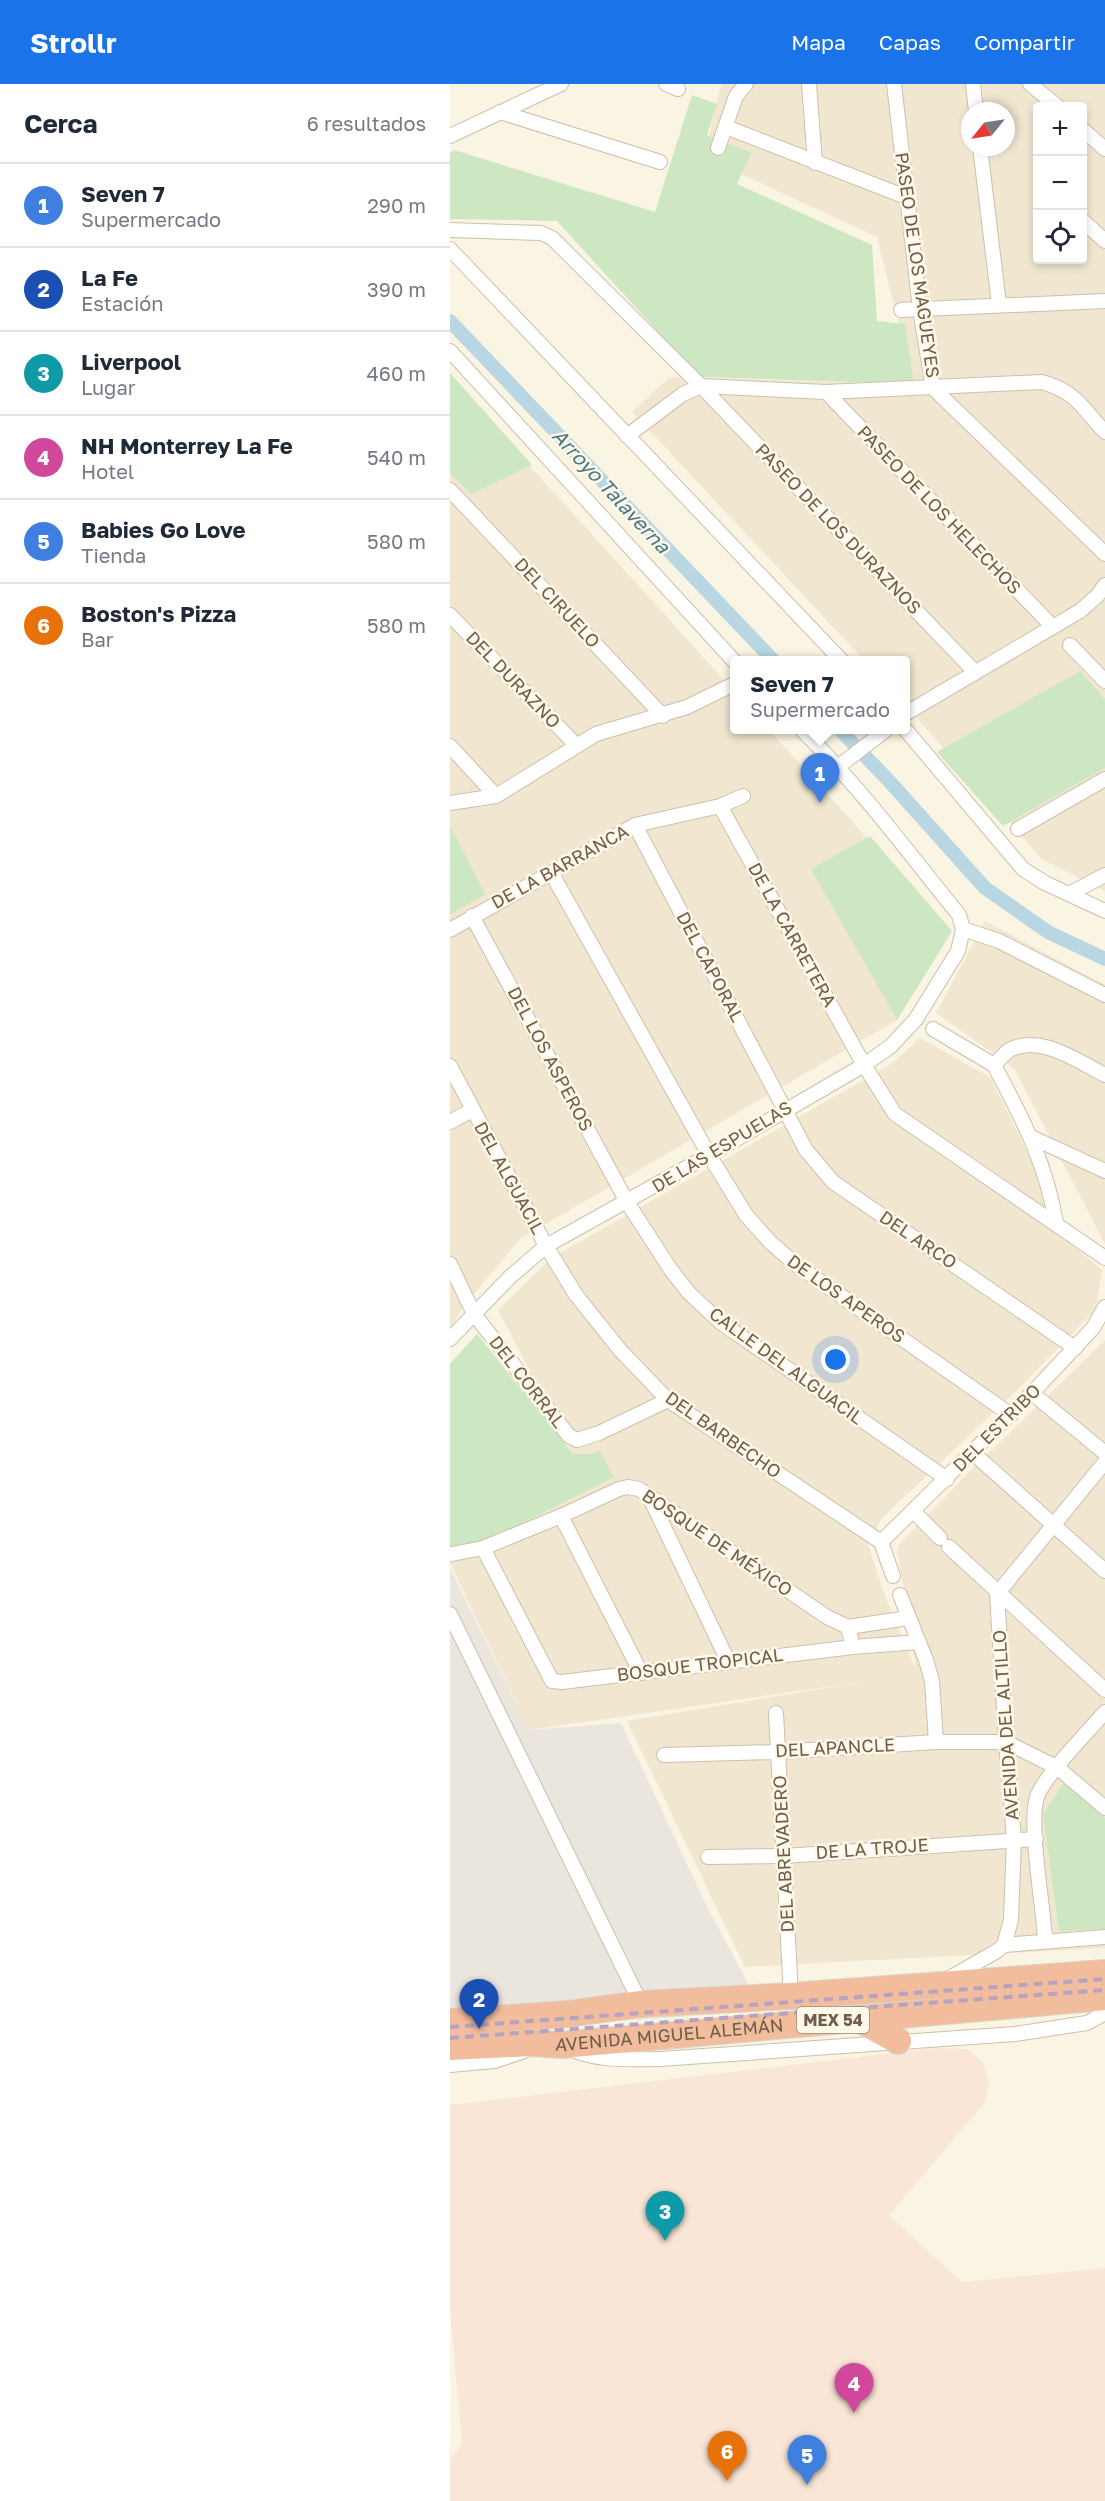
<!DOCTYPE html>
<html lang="es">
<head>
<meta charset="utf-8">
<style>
  :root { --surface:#fff; --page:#f6f6f7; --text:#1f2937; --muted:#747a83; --line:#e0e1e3; --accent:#1a73e8 }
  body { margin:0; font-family:"Golos Text",sans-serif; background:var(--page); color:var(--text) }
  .controls { position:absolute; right:18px; top:18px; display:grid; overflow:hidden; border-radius:6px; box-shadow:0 3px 9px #0003 }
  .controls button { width:54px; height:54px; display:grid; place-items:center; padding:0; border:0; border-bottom:2px solid var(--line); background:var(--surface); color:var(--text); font:30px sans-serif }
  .compass { position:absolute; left:511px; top:18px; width:54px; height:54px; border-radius:50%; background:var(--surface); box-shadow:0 3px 9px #0003; rotate:240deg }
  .you { position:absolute; left:386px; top:1276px; width:21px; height:21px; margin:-15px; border:4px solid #fff; border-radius:50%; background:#1a73e8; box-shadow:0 0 0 9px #1a73e833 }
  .badge { display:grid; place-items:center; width:39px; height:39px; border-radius:50%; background:var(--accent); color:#fff; font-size:20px; font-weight:700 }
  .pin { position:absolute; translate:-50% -50px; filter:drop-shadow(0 2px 3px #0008) }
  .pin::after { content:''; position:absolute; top:32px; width:21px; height:18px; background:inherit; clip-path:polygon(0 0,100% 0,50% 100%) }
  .popup { position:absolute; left:280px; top:572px; width:180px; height:78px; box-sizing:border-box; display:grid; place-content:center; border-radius:6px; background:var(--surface); filter:drop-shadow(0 2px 4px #0005); font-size:20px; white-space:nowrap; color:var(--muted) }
  .popup b { font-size:22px; color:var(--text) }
  .popup::after { content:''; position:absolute; left:50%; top:100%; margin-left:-12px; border:12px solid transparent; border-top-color:var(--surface) }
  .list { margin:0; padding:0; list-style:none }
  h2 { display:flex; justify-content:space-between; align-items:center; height:78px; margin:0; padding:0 24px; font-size:26px }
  h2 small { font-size:20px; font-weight:400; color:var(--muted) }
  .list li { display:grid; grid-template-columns:39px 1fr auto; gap:18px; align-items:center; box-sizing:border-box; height:84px; padding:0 24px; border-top:2px solid var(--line) }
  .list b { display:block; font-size:22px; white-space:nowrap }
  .list p { margin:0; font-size:20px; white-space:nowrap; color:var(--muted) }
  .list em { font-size:20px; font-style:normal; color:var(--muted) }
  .icon { flex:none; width:33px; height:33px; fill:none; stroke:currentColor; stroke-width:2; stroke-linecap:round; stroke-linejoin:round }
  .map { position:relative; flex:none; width:655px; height:2417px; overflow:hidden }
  header { display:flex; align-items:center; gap:36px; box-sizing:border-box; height:84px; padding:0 30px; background:var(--accent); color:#fff }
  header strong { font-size:28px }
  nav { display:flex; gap:33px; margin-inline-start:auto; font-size:21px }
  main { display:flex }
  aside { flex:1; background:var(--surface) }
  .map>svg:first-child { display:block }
  .residential { fill:#f1e7d1; fill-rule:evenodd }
  .commercial { fill:#fae6d6 }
  .industrial { fill:#eae5dd }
  .green { fill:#cce7c2 }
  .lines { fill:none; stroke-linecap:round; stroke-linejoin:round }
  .canal { stroke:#b8d7e2; stroke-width:14 }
  .street-casing { stroke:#cdbfad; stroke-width:16 }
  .secondary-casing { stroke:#cdbda8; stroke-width:22 }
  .highway-casing { stroke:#dad5d0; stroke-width:28 }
  .street { stroke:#fff; stroke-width:14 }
  .secondary { stroke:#fff; stroke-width:20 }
  .highway { stroke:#f1bd9c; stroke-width:26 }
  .rail { stroke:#b8a2c2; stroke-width:4; stroke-dasharray:9 6; stroke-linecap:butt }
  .labels { text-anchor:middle; stroke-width:5; stroke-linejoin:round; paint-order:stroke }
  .shield { fill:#fef8e8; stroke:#9b8c79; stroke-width:1.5 }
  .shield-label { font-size:16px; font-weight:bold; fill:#705d4a }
  .street-label { font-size:18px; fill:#705d4a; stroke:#fef8e8 }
  .water-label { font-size:20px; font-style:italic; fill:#497789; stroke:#fef8e8 }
</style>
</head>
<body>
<header>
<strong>Strollr</strong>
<nav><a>Mapa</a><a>Capas</a><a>Compartir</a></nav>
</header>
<main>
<aside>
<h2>Cerca<small>6 resultados</small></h2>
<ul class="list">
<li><span class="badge" style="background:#3f7fe0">1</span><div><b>Seven 7</b><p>Supermercado</p></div><em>290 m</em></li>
<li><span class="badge" style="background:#1a4fb4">2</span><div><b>La Fe</b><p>Estación</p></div><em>390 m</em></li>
<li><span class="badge" style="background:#0f9aa8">3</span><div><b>Liverpool</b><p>Lugar</p></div><em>460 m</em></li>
<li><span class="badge" style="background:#d1479c">4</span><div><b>NH Monterrey La Fe</b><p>Hotel</p></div><em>540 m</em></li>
<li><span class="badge" style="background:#3f7fe0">5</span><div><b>Babies Go Love</b><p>Tienda</p></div><em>580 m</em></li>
<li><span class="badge" style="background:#e8710a">6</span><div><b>Boston's Pizza</b><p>Bar</p></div><em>580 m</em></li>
</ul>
</aside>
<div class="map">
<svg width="655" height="2417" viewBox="0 0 655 2417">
  <rect width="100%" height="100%" fill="#faf4e2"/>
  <!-- residential -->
  <g class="residential">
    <path d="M271,0H655V807L592,775L456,622L455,576H414L182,328L220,293L464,300L427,153L254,73ZM588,22H632V176H588ZM520,27H556V63H520Z"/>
    <path d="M0,294L284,607V646H319L502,847L447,936L70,1155L11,1226L0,1245Z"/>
    <path d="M535,837L655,901V1160L564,984L486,929Z"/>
    <path d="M470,954L541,994L623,1162L652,1186L646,1225L562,1311L431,1435L418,1460L436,1515L466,1586L447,1463L515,1392L655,1256V1864L295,1883L177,1637L418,1597L79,1646L0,1479V1280L27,1250L121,1366L48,1226L101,1174L440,981Z"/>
  </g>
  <!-- commercial -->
  <path class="commercial" d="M486,1964L518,1965L534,1980L539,1998L536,2017L439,2131L512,2198L655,2184V2417H0V2375L12,2361L0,2225V2021Z"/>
  <!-- industrial -->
  <path class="industrial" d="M0,1484L79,1646L171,1639L257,1823L313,1927L0,1949Z"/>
  <!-- green -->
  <g class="green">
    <path d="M242,11L267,20L257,51L301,69L287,100L422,161L427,237L455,240L464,300L249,293L107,137L0,135V69L4,66L205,128Z"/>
    <path d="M0,289L82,381L21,410L0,389Z"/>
    <path d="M630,587L655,615V684L553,742L487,668Z"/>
    <path d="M0,742L35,810L0,831Z"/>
    <path d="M420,752L502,847L447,936L361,785Z"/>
    <path d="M27,1250L123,1370H141L150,1367L164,1393L29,1461L0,1465V1280Z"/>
    <path d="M614,1698L655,1734V1845L609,1847L593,1731Z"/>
  </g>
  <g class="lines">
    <!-- canal -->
    <g class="canal">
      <path d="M0,237L323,576"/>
      <path d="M390,646L440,698L535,804L598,848L655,875"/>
    </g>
    <!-- street casing -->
    <g class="street-casing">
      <g id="street">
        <path d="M216,0L228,5"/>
        <path d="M359,0L365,79"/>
        <path d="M444,0L470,225L483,304L655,470"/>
        <path d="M523,0L526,27"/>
        <path d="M580,0L607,22"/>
        <path d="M50,28L210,78"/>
        <path d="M276,43L456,113"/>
        <path d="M632,45L655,65"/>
        <path d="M0,52L111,0"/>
        <path d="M530,63L549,220"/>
        <path d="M268,64L286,12L296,0"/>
        <path d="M632,136L655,157"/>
        <path d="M0,146L91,149L102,154L251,302L525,588"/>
        <path d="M0,165L391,576"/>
        <path d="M451,226L655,217"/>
        <path d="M0,267L284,577"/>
        <path d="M376,308L603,543"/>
        <path d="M177,352L233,310L251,302L376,308L592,298C627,308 632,324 655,348"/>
        <path d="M0,406L213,632"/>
        <path d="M0,531L126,661"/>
        <path d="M620,561L655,597"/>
        <path d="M455,630L630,527L647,512L655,501"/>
        <path d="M455,645L573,785L595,799L655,827"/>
        <path d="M352,646C410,703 458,768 509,831L513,845"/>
        <path d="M0,662L46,712"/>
        <path d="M389,682L436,646"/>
        <path d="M0,719L46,712L146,650L237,623L284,600"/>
        <path d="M270,722L414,981L445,1030L655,1174"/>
        <path d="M185,741L356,1066L383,1098L625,1264"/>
        <path d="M568,745L655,695"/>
        <path d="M102,790L259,1071L296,1131L320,1158L344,1179L561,1331"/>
        <path d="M619,810L655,791"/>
        <path d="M22,832L177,1118L221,1186L239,1209L270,1238L497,1395"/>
        <path d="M513,845L549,857L655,911"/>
        <path d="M0,846L185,741L270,722L293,712"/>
        <path d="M483,945L544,981"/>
        <path d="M544,981C572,1034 596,1078 606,1139"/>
        <path d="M544,981C549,976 553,971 558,967C588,948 629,978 655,991"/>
        <path d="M0,982L96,1162L126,1211L170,1266L218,1316L431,1458L443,1492"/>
        <path d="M0,1038L22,1026"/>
        <path d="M581,1053L655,1087"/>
        <path d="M0,1180L24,1230L119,1352L127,1356L149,1349L218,1316"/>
        <path d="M0,1255L60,1193L96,1162L259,1071L414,981L441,962L466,935L508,867L513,845"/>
        <path d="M582,1309L655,1369"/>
        <path d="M523,1369L655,1487"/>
        <path d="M200,1414L278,1577"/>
        <path d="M463,1427L490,1454"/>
        <path d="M111,1432L191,1589"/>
        <path d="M431,1458L582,1309L643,1244L655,1223"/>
        <path d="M499,1463L655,1606"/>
        <path d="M33,1464L102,1597L112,1598L403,1563L398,1543"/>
        <path d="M2,1470L33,1464L111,1432L169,1405L178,1403L189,1405L377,1533L398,1543"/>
        <path d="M450,1511L476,1576L482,1597L486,1658"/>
        <path d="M0,1530L191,1920"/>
        <path d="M398,1543L458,1534"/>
        <path d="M403,1563L469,1558"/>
        <path d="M326,1629L341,1912"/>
        <path d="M214,1671L328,1668L486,1658H556L608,1684L655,1724"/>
        <path d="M258,1773L334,1772L586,1755"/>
        <path d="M595,1856C594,1824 577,1736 588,1710C599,1687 637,1649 655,1628"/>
        <path d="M554,1861L655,1853"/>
        <path d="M498,1895L547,1867L554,1861L561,1836L564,1755L556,1658L547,1510L655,1378"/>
        <path d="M118,1964C148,1978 178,1975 210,1975L565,1950L637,1939L655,1929"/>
      </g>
    </g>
    <!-- secondary casing -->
    <g class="secondary-casing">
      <path id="secondary" d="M0,1978L44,1974L71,1965"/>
    </g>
    <!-- highway casing -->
    <g class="highway-casing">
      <g id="highway">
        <path d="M407,1934L448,1957"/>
        <path d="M0,1938L117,1930L191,1920L341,1912L655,1889"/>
        <path id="s1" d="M0,1963L83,1959L111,1961L655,1913"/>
      </g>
    </g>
    <!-- street -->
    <use href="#street" class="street"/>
    <!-- secondary -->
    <use href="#secondary" class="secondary"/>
    <!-- highway -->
    <use href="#highway" class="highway"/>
    <!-- rail -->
    <g class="rail">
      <path d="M0,1943L655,1895"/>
      <path d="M0,1954L655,1906"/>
    </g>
  </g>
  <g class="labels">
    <!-- shield labels -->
    <rect class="shield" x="347" y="1923" width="72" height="26" rx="4.5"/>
    <g class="shield-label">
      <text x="383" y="1942">MEX 54</text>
    </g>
    <!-- street labels -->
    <g class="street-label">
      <text transform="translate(467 181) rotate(82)" y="6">PASEO DE LOS MAGUEYES</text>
      <text transform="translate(489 426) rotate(46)" y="6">PASEO DE LOS HELECHOS</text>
      <text transform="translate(388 445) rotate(46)" y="6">PASEO DE LOS DURAZNOS</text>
      <text transform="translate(107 519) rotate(47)" y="6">DEL CIRUELO</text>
      <text transform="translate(63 596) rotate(46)" y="6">DEL DURAZNO</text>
      <text transform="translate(110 783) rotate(-29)" y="6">DE LA BARRANCA</text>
      <text transform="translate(342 851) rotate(61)" y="6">DE LA CARRETERA</text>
      <text transform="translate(260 883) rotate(62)" y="6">DEL CAPORAL</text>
      <text transform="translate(100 975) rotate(62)" y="6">DEL LOS ASPEROS</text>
      <text transform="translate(272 1063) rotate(-31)" y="6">DE LAS ESPUELAS</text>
      <text transform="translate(59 1094) rotate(61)" y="6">DEL ALGUACIL</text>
      <text transform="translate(468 1156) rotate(34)" y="6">DEL ARCO</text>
      <text transform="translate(396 1215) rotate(35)" y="6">DE LOS APEROS</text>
      <text transform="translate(336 1282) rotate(36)" y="6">CALLE DEL ALGUACIL</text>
      <text transform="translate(77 1298) rotate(52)" y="6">DEL CORRAL</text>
      <text transform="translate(547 1344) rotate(-45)" y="6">DEL ESTRIBO</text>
      <text transform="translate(273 1351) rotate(35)" y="6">DEL BARBECHO</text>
      <text transform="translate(267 1459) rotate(34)" y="6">BOSQUE DE MÉXICO</text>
      <text transform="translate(250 1581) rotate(-7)" y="6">BOSQUE TROPICAL</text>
      <text transform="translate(556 1641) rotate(-94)" y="6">AVENIDA DEL ALTILLO</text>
      <text transform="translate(385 1664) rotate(-3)" y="6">DEL APANCLE</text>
      <text transform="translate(422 1765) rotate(-4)" y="6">DE LA TROJE</text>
      <text transform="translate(334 1770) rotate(-93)" y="6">DEL ABREVADERO</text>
      <text dy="6" stroke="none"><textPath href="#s1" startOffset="220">AVENIDA MIGUEL ALEMÁN</textPath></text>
    </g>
    <!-- water labels -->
    <g class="water-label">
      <text transform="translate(161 407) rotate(47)" y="7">Arroyo Talaverna</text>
    </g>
  </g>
</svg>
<div class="controls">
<button>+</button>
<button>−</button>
<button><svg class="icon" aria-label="locate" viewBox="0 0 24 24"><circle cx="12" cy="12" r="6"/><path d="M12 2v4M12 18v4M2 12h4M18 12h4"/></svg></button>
</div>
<svg class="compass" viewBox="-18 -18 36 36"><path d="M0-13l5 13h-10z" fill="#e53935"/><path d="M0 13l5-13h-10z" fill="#747a83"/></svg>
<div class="you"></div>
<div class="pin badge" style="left:370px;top:719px;background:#3f7fe0">1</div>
<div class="popup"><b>Seven 7</b>Supermercado</div>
<div class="pin badge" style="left:29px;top:1945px;background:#1a4fb4">2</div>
<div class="pin badge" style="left:215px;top:2157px;background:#0f9aa8">3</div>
<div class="pin badge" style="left:404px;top:2329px;background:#d1479c">4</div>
<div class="pin badge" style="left:357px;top:2401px;background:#3f7fe0">5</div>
<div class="pin badge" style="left:277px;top:2397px;background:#e8710a">6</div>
</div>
</main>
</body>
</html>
